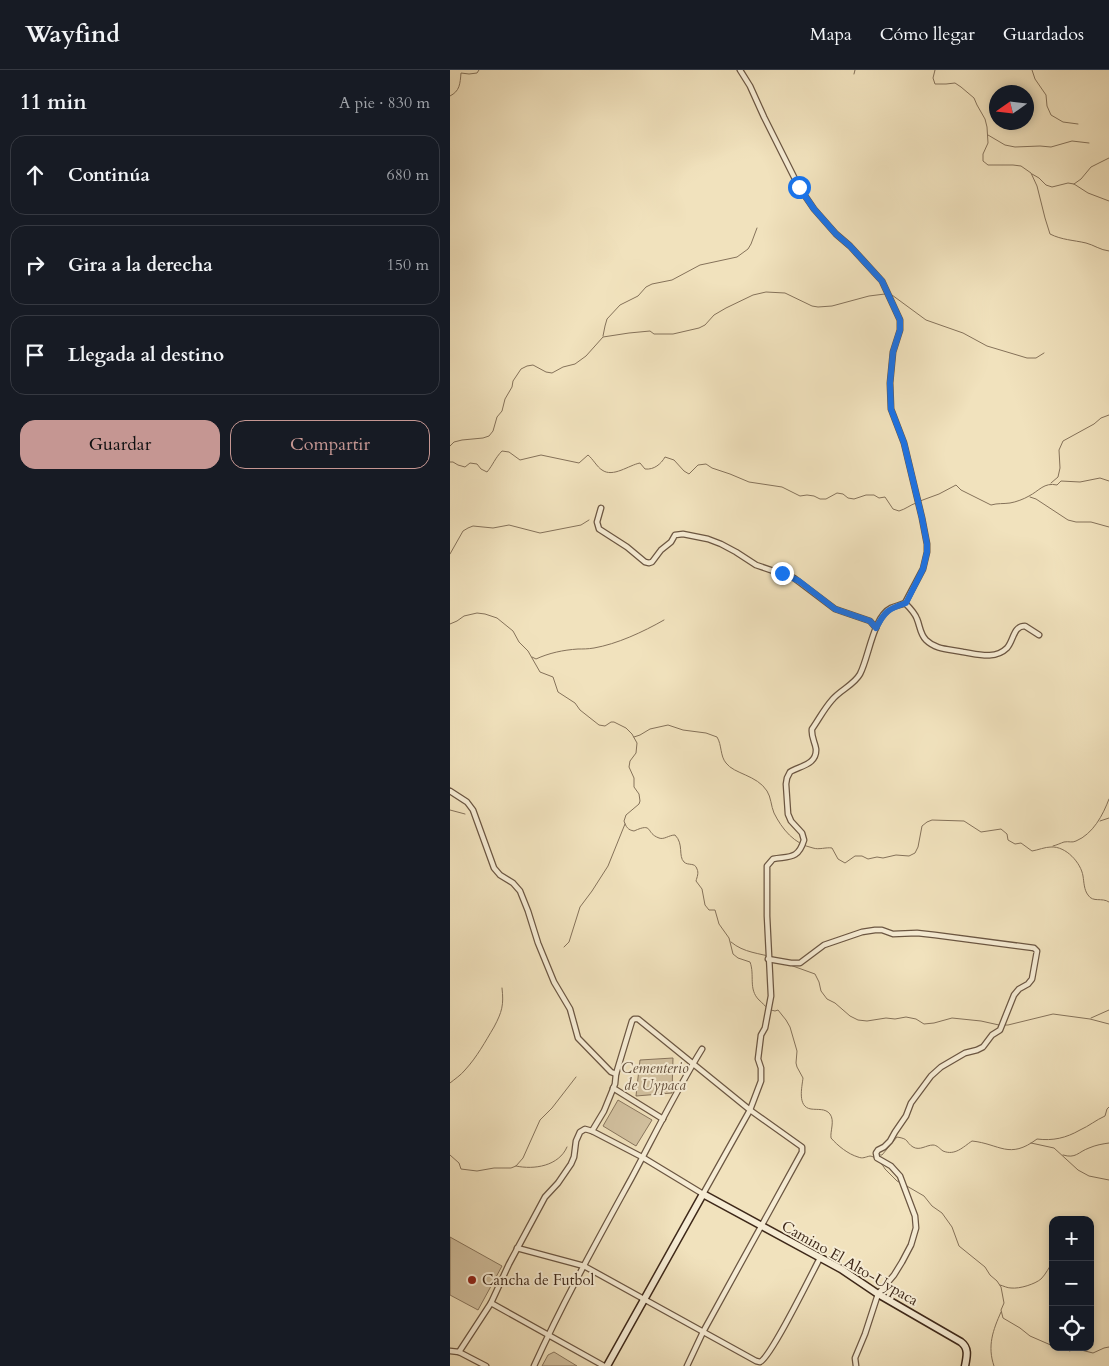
<!DOCTYPE html>
<html lang="es">
<head>
<meta charset="utf-8">
<style>
  :root { --surface:#171b24; --page:#242831; --text:#f1f3f6; --muted:#9ea1a6; --line:#363941; --accent:#c59692 }
  body { margin:0; font-family:Cardo,serif; background:var(--page); color:var(--text) }
  .controls { position:absolute; right:15px; bottom:15px; display:grid; overflow:hidden; border-radius:10px; box-shadow:0 2px 8px #0003 }
  .controls button { width:45px; height:45px; display:grid; place-items:center; padding:0; border:0; border-bottom:1px solid var(--line); background:var(--surface); color:var(--text); font:25px sans-serif }
  .compass { position:absolute; left:539px; top:15px; width:45px; height:45px; border-radius:50%; background:var(--surface); box-shadow:0 2px 8px #0003; rotate:256deg }
  .stop { position:absolute; width:15px; height:15px; margin:-11px; border:4px solid #1a73e8; border-radius:50%; background:#fff }
  .stop.end { background:#1a73e8; border-color:#fff; box-shadow:0 1px 5px #0008 }
  .list { margin:0; padding:0; list-style:none }
  h2 { display:flex; justify-content:space-between; align-items:center; height:65px; margin:0; padding:0 20px; font-size:21px }
  h2 small { font-size:16px; font-weight:400; color:var(--muted) }
  .list li { display:grid; grid-template-columns:32px 1fr auto; gap:15px; align-items:center; box-sizing:border-box; height:80px; margin:0 10px 10px; padding:0 10px; border:1px solid var(--line); border-radius:15px }
  .list b { display:block; font-size:19px; white-space:nowrap }
  .list em { font-size:16px; font-style:normal; color:var(--muted) }
  .actions { display:flex; gap:10px; padding:15px 20px }
  .actions a { flex:1; padding:11px 0; border:1px solid var(--accent); border-radius:15px; text-align:center; font-size:18px; color:var(--accent) }
  .actions .main { background:var(--accent); color:#111 }
  .icon { flex:none; width:28px; height:28px; fill:none; stroke:currentColor; stroke-width:2; stroke-linecap:round; stroke-linejoin:round }
  .map { position:relative; flex:none; width:659px; height:1296px; overflow:hidden }
  header { display:flex; align-items:center; gap:30px; box-sizing:border-box; height:70px; padding:0 25px; background:var(--surface); border-bottom:1px solid var(--line) }
  header strong { font-size:24px }
  nav { display:flex; gap:28px; margin-inline-start:auto; font-size:18px }
  main { display:flex }
  aside { flex:1; background:var(--surface) }
  .map>svg:first-child { display:block }
  .green { fill:#d3c2a1; stroke:#88755d }
  .lines { fill:none; stroke-linecap:round; stroke-linejoin:round }
  .stream { stroke:#85725a; stroke-width:1 }
  .street-casing { stroke:#6b5642; stroke-width:7 }
  .secondary-casing { stroke:#3e2819; stroke-width:9 }
  .street { stroke:#f6ecd4; stroke-width:4.5 }
  .secondary { stroke:#f6ecd4; stroke-width:6 }
  .route { stroke:#1a73e8; stroke-width:6 }
  .poi-dot { fill:#8f2418; stroke:#f6ecd4; stroke-width:2 }
  .labels { text-anchor:middle; stroke-width:4; stroke-linejoin:round; paint-order:stroke }
  .park-label { font-size:15px; font-style:italic; fill:#634e3b; stroke:#f6ecd4 }
  .street-label { font-size:15px; fill:#3e2819; stroke:#f6ecd4 }
  .poi-label { font-size:15px; fill:#3e2819; stroke:#f6ecd4; text-anchor:start }
</style>
</head>
<body>
<header>
<strong>Wayfind</strong>
<nav><a>Mapa</a><a>Cómo llegar</a><a>Guardados</a></nav>
</header>
<main>
<aside>
<h2>11 min<small>A pie · 830 m</small></h2>
<ul class="list">
<li><svg class="icon" aria-label="ahead" viewBox="0 0 24 24"><path d="M12 20V5M6 11l6-6 6 6"/></svg><div><b>Continúa</b></div><em>680 m</em></li>
<li><svg class="icon" aria-label="right" viewBox="0 0 24 24"><path d="M7 20v-9h11M14 6l5 5-5 5"/></svg><div><b>Gira a la derecha</b></div><em>150 m</em></li>
<li><svg class="icon" aria-label="arrive" viewBox="0 0 24 24"><path d="M6 21V4h12l-3 4 3 4H6"/></svg><div><b>Llegada al destino</b></div></li>
</ul>
<div class="actions"><a class="main">Guardar</a><a>Compartir</a></div>
</aside>
<div class="map">
<svg width="659" height="1296" viewBox="0 0 659 1296">
  <rect width="100%" height="100%" fill="#f1e2bd"/>
  <filter id="stains"><feTurbulence type="fractalNoise" baseFrequency=".004" numOctaves="4"/><feColorMatrix values="0 0 0 0 .2 0 0 0 0 .09 0 0 0 0 .02 0 0 0 .5 -.17"/></filter>
  <radialGradient id="worn" r=".72"><stop offset=".6" stop-color="#630" stop-opacity="0"/><stop offset="1" stop-color="#630" stop-opacity=".3"/></radialGradient>
  <!-- green -->
  <g class="green">
    <path d="M223,988L222,1023L186,1026L190,990Z"/>
    <path d="M168,1030L202,1050L186,1076L153,1056Z"/>
    <path d="M0,1167L52,1196L28,1240L0,1225Z"/>
    <path d="M104,1282L127,1296H92L98,1285Z"/>
  </g>
  <g class="lines">
    <!-- stream -->
    <g class="stream">
      <path d="M485,0L483,8L485,14H496L505,13L511,17L524,28L527,35L535,49L537,57L538,73L533,84V91L538,95H563L571,96L581,103L587,116L595,148L600,164C612,170 623,170 636,173C644,175 650,180 659,181"/>
      <path d="M582,0L585,9L596,25L597,36L601,45L613,52L628,54"/>
      <path d="M404,4L405,0"/>
      <path d="M0,26C10,21 10,14 11,3L19,4L27,3L29,0"/>
      <path d="M538,65L555,75L565,77L590,76L601,77L622,71L639,73"/>
      <path d="M582,104L589,108L596,115L602,117L618,113L624,114L638,123L659,131"/>
      <path d="M624,114L631,109L641,97L659,88"/>
      <path d="M442,225L476,250L513,263L537,276L577,288H586L594,283"/>
      <path d="M153,266L155,256L157,249L170,235L188,226L196,217L202,214L222,210L250,195L287,187L298,179L301,174L307,158"/>
      <path d="M0,376L4,372L12,370L33,368L39,366L43,361L47,347L52,341L55,329L62,317L63,311L71,299L77,296L83,295L96,302L102,303L113,297L125,294L136,286L153,267L179,263L200,261L204,264H223L249,258L255,255L264,245L276,238L303,225L316,222L335,223L362,236L368,237L382,236L419,226L435,224"/>
      <path d="M0,392H3L8,395L15,397L20,393L27,394L31,399L37,402C43,395 45,388 52,381L59,382L70,390L91,385L129,393L138,385C143,389 147,397 152,400C163,408 179,395 190,393L195,399C204,400 211,394 215,387L224,390L234,401L239,404L248,395L256,394L262,398L280,404L299,412L332,417L350,426L357,425L364,426L370,429H376L387,423L393,424L398,428L404,429L416,425H424L429,428L435,427L443,439L449,441C456,439 460,435 466,433"/>
      <path d="M601,413L608,407L610,398L609,380L613,371L644,354L651,348L659,345"/>
      <path d="M580,427L586,429L618,450L626,452H641L659,457"/>
      <path d="M470,431L489,424L506,415L511,420L541,435C548,433 553,434 560,433C566,432 574,429 579,426C589,421 594,412 607,415L611,411L630,412L650,408L659,411"/>
      <path d="M0,484L13,461L18,458L23,456L43,458L59,455L90,463L131,455L139,450"/>
      <path d="M0,554L7,551L14,546L27,543L35,544L47,548L63,561L69,572L78,581L90,602L103,607L108,622L125,633L130,640L149,655L155,656L161,652H164L176,658L182,664L187,673L186,683L180,691L179,697L184,708V717L189,724L190,731L189,734L176,745L174,751C176,757 178,760 184,761C204,752 195,763 209,768C214,770 219,765 225,765C234,774 228,786 234,792C238,796 245,792 247,799C249,803 247,807 246,811L252,819L255,835L259,840H265L269,854L279,868L283,884L288,888L300,892C305,905 298,919 309,930C313,933 314,936 318,938"/>
      <path d="M82,587L86,589C99,583 113,580 128,579C133,579 138,579 144,578C167,574 193,562 214,550"/>
      <path d="M184,667L190,665L200,659L218,655L233,660L256,663L267,667C272,675 270,686 276,693C284,704 307,705 317,721C321,727 321,736 324,743C332,759 344,774 363,778C369,780 376,777 382,778L388,789L395,793L405,786H412L418,789L427,787L433,788L446,785L459,786L465,783L468,777L472,756L477,752L482,750L514,751L531,762L551,759L557,764L558,770L565,774L571,773L582,781C588,780 595,777 601,777C616,776 631,793 633,806C634,812 634,820 638,825C643,833 652,827 659,832"/>
      <path d="M0,740L15,744"/>
      <path d="M650,751L659,748"/>
      <path d="M603,776C607,775 611,773 614,772C619,771 622,773 626,771C643,764 653,745 659,729"/>
      <path d="M281,872C294,883 309,883 326,888"/>
      <path d="M114,877L119,872L130,837L142,821L158,796L175,754"/>
      <path d="M340,895L365,904L369,912L371,921L377,929L385,933L400,946L408,950L417,951L436,948L445,949L456,947L466,949L474,954L484,953L502,948L531,951L549,955H558L603,944L640,949L659,954"/>
      <path d="M321,940L325,941L328,940L336,950L340,957L347,981L346,993L347,997L353,1008C352,1017 347,1037 361,1039C368,1040 375,1038 380,1044C385,1051 380,1061 381,1068C388,1076 398,1084 408,1087C413,1089 415,1087 420,1086C425,1086 433,1095 435,1099L447,1111L451,1113"/>
      <path d="M641,948L659,940"/>
      <path d="M0,1013C5,1009 11,1005 15,1000C27,987 35,972 44,957C52,942 54,935 52,918"/>
      <path d="M581,1073L604,1078L628,1100L639,1106L659,1110"/>
      <path d="M0,1085L9,1093L11,1099L27,1101L44,1098H61L66,1096L73,1088L90,1050L102,1038L126,1007"/>
      <path d="M427,1085H432L447,1067C460,1069 455,1072 463,1077C470,1081 476,1075 483,1075C487,1075 490,1079 493,1081C505,1086 513,1077 522,1071C550,1074 559,1090 587,1069C603,1071 616,1068 630,1060C639,1056 646,1050 655,1046L657,1039L659,1037"/>
      <path d="M613,1085C626,1089 628,1082 639,1078C646,1075 652,1074 659,1073"/>
      <path d="M66,1096C84,1100 109,1096 117,1077"/>
      <path d="M455,1115L474,1126L482,1136L492,1143L502,1157L509,1176L535,1197L540,1205L547,1211L551,1217L554,1233L551,1240L553,1248L570,1258L580,1266L603,1276"/>
      <path d="M550,1215C554,1216 557,1218 561,1218C570,1219 585,1214 591,1209C596,1204 599,1197 603,1192"/>
      <path d="M615,1277L619,1281L627,1279L643,1283L654,1278L659,1277"/>
      <path d="M544,1296C537,1276 543,1260 551,1242"/>
    </g>
    <!-- street casing -->
    <g class="street-casing">
      <g id="street">
        <path d="M151,438L147,452L149,459L177,477L195,492L199,493L202,492L211,480L221,472L225,465L233,464L258,469L271,474L286,482L306,495L344,508L385,539L420,551L426,558"/>
        <path d="M455,533C460,538 465,543 467,549C470,556 470,564 476,570C486,580 500,579 513,582C527,584 545,590 557,578C564,570 563,556 575,556L589,565"/>
        <path d="M0,721L17,732L23,740L44,798L50,805L63,813L70,821L78,841L88,873L104,912L120,939L128,968L161,1002L166,1004"/>
        <path d="M318,889L341,893H350L374,875L412,862L425,860H432L443,864L467,863L485,865L584,878L587,881L582,909L578,914L569,919L564,925L550,960L542,965L533,977L527,980L515,983L491,997L481,1006L461,1033L456,1046L445,1062L440,1071L434,1077L428,1080L426,1083L427,1088L441,1096L450,1106L465,1146L466,1158L461,1175L452,1192L444,1205L428,1224L415,1264L405,1288L406,1296"/>
        <path d="M163,1018L213,1049"/>
        <path d="M142,1061L154,1041L165,1014L166,1004L182,951L184,949H188L300,1040L352,1077V1082L253,1262L237,1296"/>
        <path d="M67,1178L134,1196L306,1291L310,1292C321,1287 361,1205 370,1188"/>
        <path d="M41,1233L154,1296"/>
        <path d="M0,1281L9,1282L36,1296"/>
        <path d="M9,1282L41,1233L59,1194L95,1127L108,1113L121,1094L124,1087L126,1071L130,1062L135,1059L142,1061L192,1087L253,1124L300,1040L311,1011V998L308,989L311,965L315,958L321,926L317,846V796L323,789C339,786 348,790 354,770L352,763L341,751L338,744L336,714L337,708L340,702C349,696 367,695 366,679C365,672 361,667 362,659C369,649 374,639 382,630C390,620 404,615 410,604C419,587 423,547 441,538C445,536 451,535 455,533L473,499L477,482V474L472,448L454,373L441,339L440,313L443,282L450,260V250L432,211L400,176L386,164L364,139L349,117L314,47L300,16L290,0"/>
        <path d="M84,1296C113,1232 147,1171 181,1109C204,1066 226,1021 252,979"/>
      </g>
    </g>
    <!-- secondary casing -->
    <g class="secondary-casing">
      <path id="secondary" d="M157,1296L253,1124L391,1199L428,1224L511,1272C519,1278 517,1286 515,1296"/>
    </g>
    <!-- street -->
    <use href="#street" class="street"/>
    <!-- secondary -->
    <use href="#secondary" class="secondary"/>
  </g>
  <g class="lines">
    <!-- route -->
    <path class="route" d="M332,503L349,511L385,539L420,551L426,558C435,541 438,539 456,533L473,499L477,482V474L472,448L454,373L441,339L440,313L443,282L450,260V250L432,211L400,176L386,164L364,139L349,117"/>
  </g>
  <!-- markers -->
  <circle class="poi-dot" cx="22" cy="1210" r="5"/>
  <g class="labels">
    <!-- park labels -->
    <g class="park-label">
      <text x="205" y="1003">Cementerio<tspan x="205" dy="17">de Uypaca</tspan></text>
    </g>
    <!-- street labels -->
    <g class="street-label">
      <text transform="translate(400 1193) rotate(30)" y="5">Camino El Alto-Uypaca</text>
    </g>
    <!-- poi labels -->
    <g class="poi-label">
      <text x="32" y="1215">Cancha de Futbol</text>
    </g>
  </g>
  <rect width="100%" height="100%" filter="url(#stains)"/>
  <rect width="100%" height="100%" fill="url(#worn)"/>
</svg>
<div class="controls">
<button>+</button>
<button>−</button>
<button><svg class="icon" aria-label="locate" viewBox="0 0 24 24"><circle cx="12" cy="12" r="6"/><path d="M12 2v4M12 18v4M2 12h4M18 12h4"/></svg></button>
</div>
<svg class="compass" viewBox="-18 -18 36 36"><path d="M0-13l5 13h-10z" fill="#e53935"/><path d="M0 13l5-13h-10z" fill="#9ea1a6"/></svg>
<div class="stop" style="left:349px;top:117px"></div>
<div class="stop end" style="left:332px;top:503px"></div>
</div>
</main>
</body>
</html>
